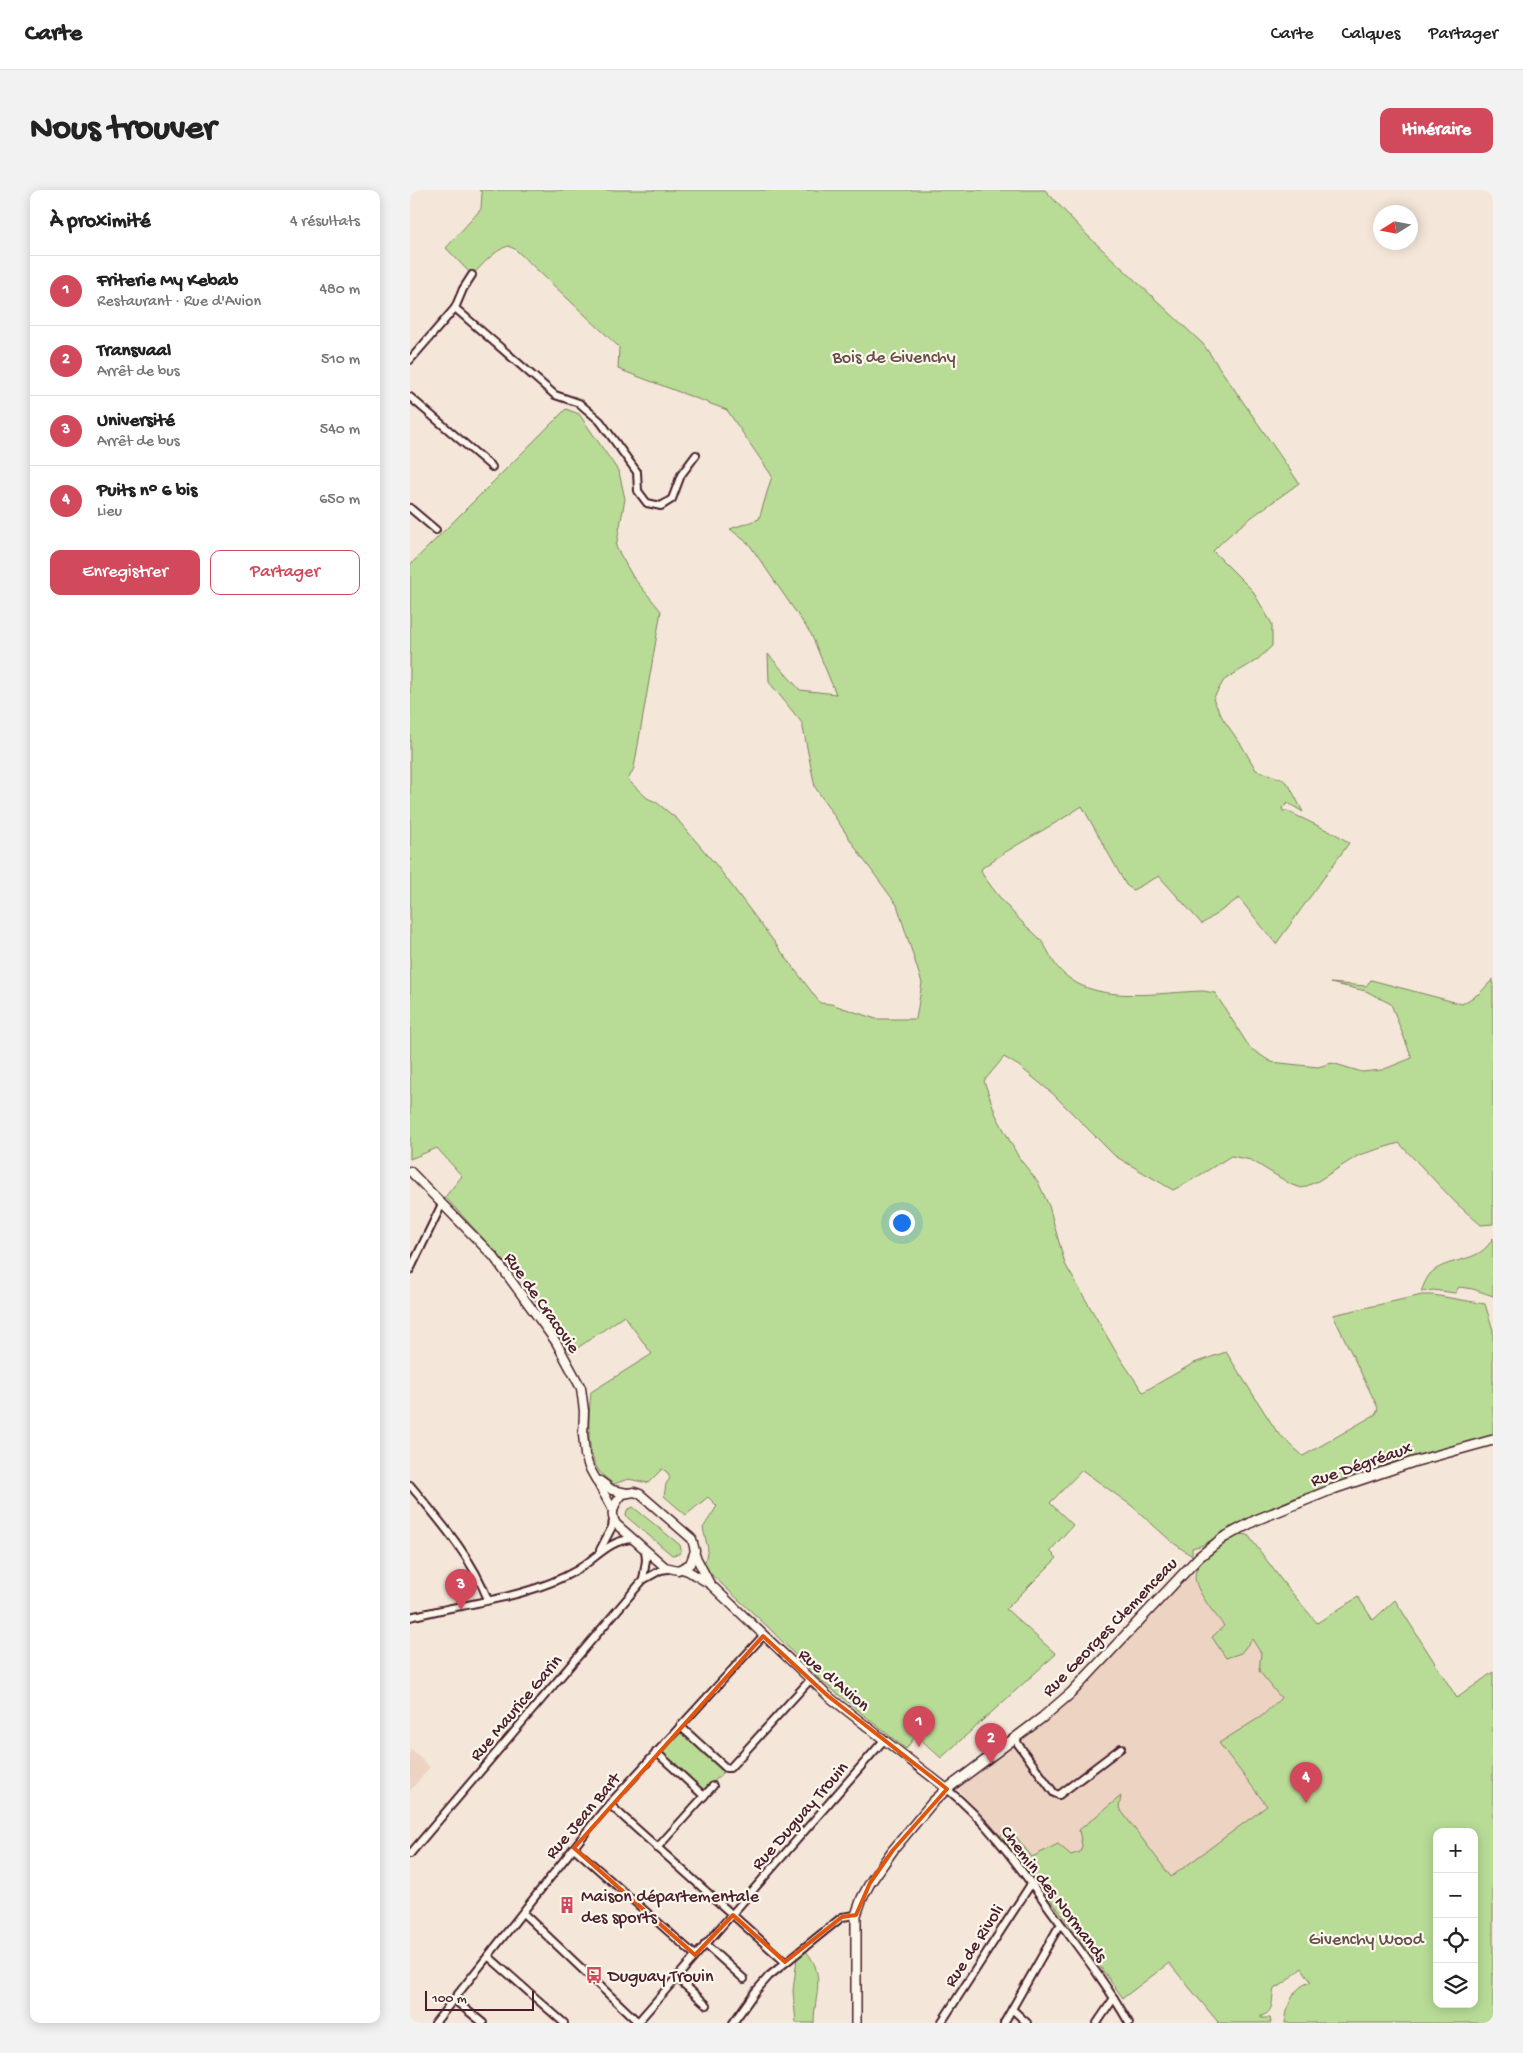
<!DOCTYPE html>
<html lang="fr">
<head>
<meta charset="utf-8">
<style>
  :root { --surface:#fff; --page:#f2f2f2; --text:#222; --muted:#767676; --line:#e0e0e0; --accent:#d1495b }
  body { margin:0; font-family:"Gochi Hand",sans-serif; background:var(--page); color:var(--text) }
  .controls { position:absolute; right:15px; bottom:15px; display:grid; overflow:hidden; border-radius:10px; box-shadow:0 2px 12px #0003 }
  .controls button { width:45px; height:45px; display:grid; place-items:center; padding:0; border:0; border-bottom:1px solid var(--line); background:var(--surface); color:var(--text); font:25px sans-serif }
  .compass { position:absolute; left:963px; top:15px; width:45px; height:45px; border-radius:50%; background:var(--surface); box-shadow:0 2px 12px #0003; rotate:259deg }
  .scale { position:absolute; left:15px; bottom:12px; width:109px; box-sizing:border-box; padding-left:5px; border:2px solid #4a1f2b; border-top:0; font-size:14px; line-height:18px; white-space:nowrap; color:#4a1f2b; -webkit-text-stroke:4px #fbf7ec; paint-order:stroke }
  .you { position:absolute; left:491px; top:1032px; width:18px; height:18px; margin:-12px; border:4px solid #fff; border-radius:50%; background:#1a73e8; box-shadow:0 0 0 8px #1a73e833 }
  .badge { display:grid; place-items:center; width:32px; height:32px; border-radius:50%; background:var(--accent); color:#fff; font-size:16px; font-weight:700 }
  .pin { position:absolute; translate:-50% -41px; filter:drop-shadow(0 1px 2px #0008) }
  .pin::after { content:''; position:absolute; top:26px; width:18px; height:15px; background:inherit; clip-path:polygon(0 0,100% 0,50% 100%) }
  .list { margin:0; padding:0; list-style:none }
  h2 { display:flex; justify-content:space-between; align-items:center; height:65px; margin:0; padding:0 20px; font-size:21px }
  h2 small { font-size:16px; font-weight:400; color:var(--muted) }
  .list li { display:grid; grid-template-columns:32px 1fr auto; gap:15px; align-items:center; box-sizing:border-box; height:70px; padding:0 20px; border-top:1px solid var(--line) }
  .list b { display:block; font-size:19px; white-space:nowrap }
  .list p { margin:0; font-size:16px; white-space:nowrap; color:var(--muted) }
  .list em { font-size:16px; font-style:normal; color:var(--muted) }
  .actions { display:flex; gap:10px; padding:15px 20px }
  .actions a { flex:1; padding:11px 0; border:1px solid var(--accent); border-radius:10px; text-align:center; font-size:18px; color:var(--accent) }
  .actions .main { background:var(--accent); color:#fff }
  .icon { flex:none; width:28px; height:28px; fill:none; stroke:currentColor; stroke-width:2; stroke-linecap:round; stroke-linejoin:round }
  .map { position:relative; flex:none; width:1083px; height:1833px; overflow:hidden; border-radius:10px }
  header { display:flex; align-items:center; gap:30px; box-sizing:border-box; height:70px; padding:0 25px; background:var(--surface); border-bottom:1px solid var(--line) }
  header strong { font-size:24px }
  nav { display:flex; gap:28px; margin-inline-start:auto; font-size:18px }
  .intro { display:flex; align-items:center; justify-content:space-between; box-sizing:border-box; height:120px; padding:0 30px }
  h1 { margin:0; font-size:35px }
  .button { padding:12px 22px; border-radius:10px; background:var(--accent); color:#fff; font-size:18px; font-weight:700 }
  main { display:flex; gap:30px; padding:0 30px }
  aside { flex:1; background:var(--surface); border-radius:10px; box-shadow:0 2px 12px #0003 }
  .map>svg:first-child { display:block }
  .built { fill:#ecd3c2 }
  .green { fill:#b8dc96; stroke:#817e60; fill-rule:evenodd }
  .lines { fill:none; stroke-linecap:round; stroke-linejoin:round }
  .minor-casing { stroke:#4a1f2b; stroke-width:10 }
  .tertiary-casing { stroke:#4a1f2b; stroke-width:11 }
  .secondary-casing { stroke:#4a1f2b; stroke-width:12 }
  .minor { stroke:#fbf7ec; stroke-width:6 }
  .tertiary { stroke:#fbf7ec; stroke-width:8 }
  .secondary { stroke:#fbf7ec; stroke-width:9 }
  .marked { fill:none; stroke:#e0560e; stroke-width:4; stroke-linejoin:round }
  .labels { text-anchor:middle; stroke-width:4.5; stroke-linejoin:round; paint-order:stroke }
  .park-label { font-size:18px; fill:#664e46; stroke:#fbf7ec }
  .street-label { font-size:18px; fill:#4a1f2b; stroke:#fbf7ec }
  .poi-label { font-size:18px; fill:#4a1f2b; stroke:#fbf7ec; text-anchor:start }
</style>
</head>
<body>
<header>
<strong>Carte</strong>
<nav><a>Carte</a><a>Calques</a><a>Partager</a></nav>
</header>
<div class="intro"><h1>Nous trouver</h1><a class="button">Itinéraire</a></div>
<main>
<aside>
<h2>À proximité<small>4 résultats</small></h2>
<ul class="list">
<li><span class="badge">1</span><div><b>Friterie My Kebab</b><p>Restaurant · Rue d'Avion</p></div><em>480 m</em></li>
<li><span class="badge">2</span><div><b>Transvaal</b><p>Arrêt de bus</p></div><em>510 m</em></li>
<li><span class="badge">3</span><div><b>Université</b><p>Arrêt de bus</p></div><em>540 m</em></li>
<li><span class="badge">4</span><div><b>Puits n° 6 bis</b><p>Lieu</p></div><em>650 m</em></li>
</ul>
<div class="actions"><a class="main">Enregistrer</a><a>Partager</a></div>
</aside>
<div class="map">
<svg width="1083" height="1833" viewBox="0 0 1083 1833">
  <rect width="100%" height="100%" fill="#f4e7d9"/>
  <filter id="ink" filterUnits="userSpaceOnUse"><feTurbulence type="fractalNoise" baseFrequency=".02" numOctaves="2"/><feDisplacementMap in="SourceGraphic" scale="10" xChannelSelector="R" yChannelSelector="G"/><feConvolveMatrix kernelMatrix="1 2 1 2 8 2 1 2 1" color-interpolation-filters="sRGB"/></filter>
  <g filter="url(#ink)">
    <!-- built -->
    <g class="built">
      <path d="M779,1385L784,1387L786,1395L797,1413L814,1436L842,1448L851,1463L849,1481L871,1508L852,1526L809,1553L857,1616L761,1688L709,1618L711,1607L672,1656L670,1662L660,1665L648,1655L622,1667L600,1639L590,1646L547,1598L665,1505Z"/>
      <path d="M0,1559L20,1577L0,1601Z"/>
    </g>
    <!-- green -->
    <g class="green">
      <path d="M69,0H635L678,46L793,154L889,293C860,315 828,334 803,361L842,400L862,434V456L847,470L814,490L803,509L813,529L832,556L846,580L872,589L879,595L893,622L878,613L872,618L873,621H877L929,646L939,653L866,754L829,708L792,734L749,686L723,700L716,695L672,616C639,639 602,655 571,679L573,685C584,701 598,718 612,732C617,738 624,742 629,748C639,759 642,775 655,785C689,815 751,802 793,801L805,803L840,858L861,872L908,877L922,873L952,882L972,880L1002,868L981,814L956,801L920,793L956,796L961,790L1052,814L1070,803L1083,789V1034L1071,1035L1047,1014L989,953L949,965L908,991L892,998L882,995L841,970L821,966L777,993L763,1000L705,966L642,903L609,876L594,867L574,891L586,925L609,968L628,992L639,1016L655,1074L706,1162L733,1202L784,1173L816,1162L867,1242L893,1266L966,1224L968,1218L923,1125L1012,1105H1023L1075,1114L1083,1140V1247L996,1268L964,1279L889,1306L845,1325L825,1336L819,1337V1340L793,1355L782,1358V1366L762,1352L722,1316L672,1280L640,1313L663,1335L640,1361L647,1368L596,1419L646,1464L531,1568L506,1545L496,1559L409,1489L357,1436L302,1385L294,1375L298,1359L293,1338L307,1316L298,1307L276,1325L254,1306L256,1294L260,1288L257,1282L252,1279L238,1293L218,1289L204,1294C199,1290 192,1286 189,1281C175,1262 179,1225 181,1202L242,1164L214,1126L160,1163L114,1093L35,1007L52,986L27,958L0,969V375L156,219L169,224L209,282L215,309L206,357L223,387L251,421L224,578L218,590L237,608L246,612L267,629L307,676L410,813L421,814L466,829H506L512,793L487,715L451,666L405,597L392,533L359,492L358,464L390,500L426,504L401,444L339,354L320,339L349,329L362,286L317,220L208,179L209,157L105,59L98,56C83,61 73,75 62,85L36,58L71,19L72,3Z"/>
      <path d="M1083,1048V1106L1063,1099L1049,1097L1045,1103L1023,1100L1011,1102C1013,1096 1016,1089 1020,1084C1038,1066 1069,1075 1083,1048Z"/>
      <path d="M223,1317L270,1355L271,1360L269,1364L262,1365L218,1328L216,1325L217,1320Z"/>
      <path d="M830,1344L838,1345L872,1391L907,1433L948,1407L963,1430L985,1410L1047,1508L1083,1482V1833H875C877,1816 883,1796 901,1792L892,1778L873,1794L864,1799C861,1811 865,1822 851,1826V1828H860L861,1833H807L808,1832L759,1773L713,1808L647,1718L590,1646L600,1639L622,1667L648,1654L661,1665L670,1662L672,1656L669,1640L711,1606L709,1618L761,1687L857,1616L809,1553L852,1526L871,1508L849,1481L851,1463L842,1449L831,1463L816,1468L802,1447L814,1436C806,1425 784,1400 785,1385C785,1371 819,1351 830,1344ZM1027,1642H1064V1814H1027Z"/>
      <path d="M272,1542L312,1578L313,1582L296,1601H292L252,1565V1560L268,1543Z"/>
      <path d="M395,1760C417,1785 404,1805 404,1833H386L383,1801L387,1768Z"/>
    </g>
    <g class="lines">
      <!-- minor casing -->
      <g class="minor-casing">
        <g id="minor">
          <path d="M45,118L145,205L169,213L190,231L227,282L228,301L237,313L251,316L262,309L271,285L286,265"/>
          <path d="M0,170L45,118L53,99L62,85"/>
          <path d="M0,207L82,277"/>
          <path d="M0,318L26,340"/>
          <path d="M0,1080L32,1014"/>
          <path d="M0,1295C29,1330 62,1367 78,1410"/>
          <path d="M190,1360L202,1337L203,1330"/>
          <path d="M233,1390L236,1370L235,1360"/>
          <path d="M0,1427C55,1413 117,1409 167,1380C187,1368 198,1350 223,1349"/>
          <path d="M270,1536L316,1578H320L400,1490"/>
          <path d="M606,1548L608,1554L644,1603L649,1605L711,1558"/>
          <path d="M246,1562L294,1606"/>
          <path d="M537,1599C581,1635 612,1681 645,1726C671,1761 698,1796 719,1833"/>
          <path d="M199,1614L375,1772"/>
          <path d="M164,1658L285,1765"/>
          <path d="M247,1658L303,1596"/>
          <path d="M0,1664L233,1390L251,1380L258,1379"/>
          <path d="M113,1723L228,1832"/>
          <path d="M295,1754L334,1789"/>
          <path d="M78,1766L154,1833"/>
          <path d="M267,1788L297,1815"/>
          <path d="M43,1809L73,1833"/>
          <path d="M602,1819L617,1833"/>
          <path d="M25,1833L192,1622L353,1446"/>
          <path d="M227,1833L474,1550"/>
          <path d="M323,1833L345,1802L359,1786L432,1727L446,1725"/>
          <path d="M531,1833L621,1694"/>
          <path d="M594,1833L648,1738L651,1735"/>
          <path d="M687,1833L704,1808"/>
        </g>
      </g>
      <!-- tertiary casing -->
      <g class="tertiary-casing">
        <g id="tertiary">
          <path d="M0,981L84,1067L146,1152L171,1198L174,1221L173,1244L175,1265L179,1277L203,1320"/>
          <path d="M190,1291L202,1300L217,1303"/>
          <path d="M224,1302L230,1304L282,1349L285,1361L280,1374L268,1380L255,1377L206,1334C199,1323 204,1313 213,1304Z"/>
          <path d="M285,1365L300,1394"/>
          <path d="M272,1379L278,1381L300,1394L418,1506L537,1599"/>
        </g>
      </g>
      <!-- secondary casing -->
      <g class="secondary-casing">
        <path id="secondary" d="M446,1833V1725L452,1708L460,1693L483,1660L522,1613L537,1599L633,1527L661,1503L789,1367L813,1348L846,1330L923,1299L1003,1272L1083,1250"/>
      </g>
      <!-- minor -->
      <use href="#minor" class="minor"/>
      <!-- tertiary -->
      <use href="#tertiary" class="tertiary"/>
      <!-- secondary -->
      <use href="#secondary" class="secondary"/>
    </g>
  </g>
  <!-- marked area -->
  <path class="marked" d="M353,1446L418,1506L537,1599L483,1660L460,1693L446,1725L432,1727L375,1772L323,1725L285,1765L164,1658Z"/>
  <!-- icons -->
  <defs>
    <g id="building-bare" transform="scale(1.35)"><path d="M-4-6H4V6H1V3H-1V6H-4ZM-2.5-4.3h1.7v1.8h-1.7ZM.8-4.3h1.7v1.8H.8ZM-2.5-1h1.7V.8h-1.7ZM.8-1h1.7V.8H.8Z" fill="#d1495b" stroke="#fbf7ec" stroke-width="2.5" paint-order="stroke"/></g>
    <g id="bus-bare" transform="scale(1.35)"><path d="M-5-6H5V4H4V6H2V4H-2V6H-4V4H-5ZM-3.5-4V0h7V-4ZM-3.5 1.2v1.5H-2V1.2ZM2 1.2v1.5H3.5V1.2Z" fill="#d1495b" stroke="#fbf7ec" stroke-width="2.5" paint-order="stroke"/></g>
  </defs>
  <g fill-rule="evenodd">
    <use href="#building-bare" x="157" y="1715"/>
    <use href="#bus-bare" x="184" y="1785"/>
  </g>
  <g class="labels">
    <!-- park labels -->
    <g class="park-label">
      <text x="484" y="172">Bois de Givenchy</text>
      <text x="956" y="1754">Givenchy Wood</text>
    </g>
    <!-- street labels -->
    <g class="street-label">
      <text transform="translate(133 1112) rotate(55)" y="6">Rue de Cracovie</text>
      <text transform="translate(951 1273) rotate(-19)" y="6">Rue Dégréaux</text>
      <text transform="translate(699 1436) rotate(-46)" y="6">Rue Georges Clemenceau</text>
      <text transform="translate(425 1489) rotate(40)" y="6">Rue d'Avion</text>
      <text transform="translate(105 1517) rotate(-50)" y="6">Rue Maurice Garin</text>
      <text transform="translate(172 1625) rotate(-50)" y="6">Rue Jean Bart</text>
      <text transform="translate(389 1625) rotate(-49)" y="6">Rue Duguay Trouin</text>
      <text transform="translate(645 1703) rotate(53)" y="6">Chemin des Normands</text>
      <text transform="translate(563 1755) rotate(-57)" y="6">Rue de Rivoli</text>
    </g>
    <!-- poi labels -->
    <g class="poi-label">
      <text x="171" y="1711">Maison départementale<tspan x="171" dy="21">des sports</tspan></text>
      <text x="198" y="1791">Duguay Trouin</text>
    </g>
  </g>
</svg>
<div class="controls">
<button>+</button>
<button>−</button>
<button><svg class="icon" aria-label="locate" viewBox="0 0 24 24"><circle cx="12" cy="12" r="6"/><path d="M12 2v4M12 18v4M2 12h4M18 12h4"/></svg></button>
<button><svg class="icon" aria-label="layers" viewBox="0 0 24 24"><path d="M12 4l9 5-9 5-9-5zM3 14l9 5 9-5"/></svg></button>
</div>
<svg class="compass" viewBox="-18 -18 36 36"><path d="M0-13l5 13h-10z" fill="#e53935"/><path d="M0 13l5-13h-10z" fill="#767676"/></svg>
<div class="scale">100 m</div>
<div class="you"></div>
<div class="pin badge" style="left:509px;top:1557px">1</div>
<div class="pin badge" style="left:581px;top:1574px">2</div>
<div class="pin badge" style="left:51px;top:1420px">3</div>
<div class="pin badge" style="left:896px;top:1613px">4</div>
</div>
</main>
</body>
</html>
